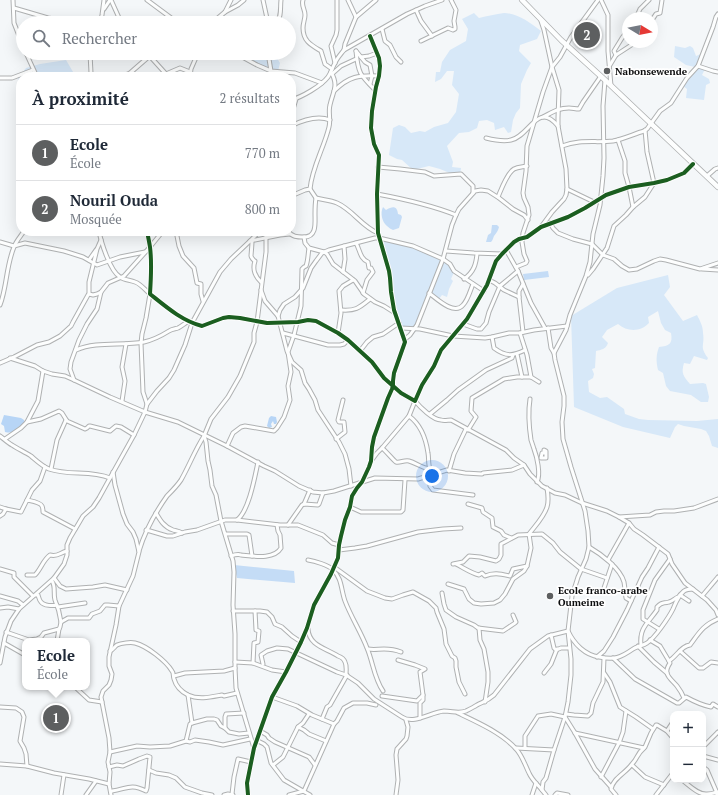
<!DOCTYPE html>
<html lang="fr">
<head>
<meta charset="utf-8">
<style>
  :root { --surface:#fff; --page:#f2f2f3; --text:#1f2937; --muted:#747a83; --line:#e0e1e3; --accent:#5d5f60 }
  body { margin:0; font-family:"PT Serif",serif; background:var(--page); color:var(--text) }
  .controls { position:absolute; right:12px; bottom:12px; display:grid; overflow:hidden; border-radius:8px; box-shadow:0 4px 16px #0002 }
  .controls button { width:36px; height:36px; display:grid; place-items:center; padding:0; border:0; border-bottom:1px solid var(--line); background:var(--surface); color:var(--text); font:20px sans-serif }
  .compass { position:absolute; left:622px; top:12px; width:36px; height:36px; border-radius:50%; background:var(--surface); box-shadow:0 4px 16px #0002; rotate:100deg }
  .you { position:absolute; left:432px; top:476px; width:14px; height:14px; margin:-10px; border:3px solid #fff; border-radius:50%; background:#1a73e8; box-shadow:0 0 0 6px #1a73e833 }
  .badge { display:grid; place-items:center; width:26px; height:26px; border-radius:50%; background:var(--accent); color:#fff; font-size:13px; font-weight:700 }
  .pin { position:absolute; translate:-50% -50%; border:2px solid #fff; box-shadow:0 1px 4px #0006 }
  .popup { position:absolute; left:22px; top:638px; width:68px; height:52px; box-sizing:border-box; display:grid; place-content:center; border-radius:8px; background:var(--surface); filter:drop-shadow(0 1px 3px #0005); font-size:13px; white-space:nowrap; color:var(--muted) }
  .popup b { font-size:15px; color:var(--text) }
  .popup::after { content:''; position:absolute; left:50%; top:100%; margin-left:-8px; border:8px solid transparent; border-top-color:var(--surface) }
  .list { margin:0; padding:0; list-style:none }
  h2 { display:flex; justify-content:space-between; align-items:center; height:52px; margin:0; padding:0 16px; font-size:17px }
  h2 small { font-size:13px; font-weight:400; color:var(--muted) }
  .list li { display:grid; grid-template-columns:26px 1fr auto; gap:12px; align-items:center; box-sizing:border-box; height:56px; padding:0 16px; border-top:1px solid var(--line) }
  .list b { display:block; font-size:15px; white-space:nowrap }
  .list p { margin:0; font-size:13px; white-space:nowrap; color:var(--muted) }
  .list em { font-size:13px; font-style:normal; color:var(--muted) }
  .icon { flex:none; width:22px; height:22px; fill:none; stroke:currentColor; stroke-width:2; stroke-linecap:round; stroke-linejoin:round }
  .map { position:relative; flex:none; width:718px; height:795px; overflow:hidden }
  .search { position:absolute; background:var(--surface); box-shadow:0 4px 16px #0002; left:16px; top:16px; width:280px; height:44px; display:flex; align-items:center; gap:10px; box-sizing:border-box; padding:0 14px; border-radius:22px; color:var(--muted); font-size:15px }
  .panel { position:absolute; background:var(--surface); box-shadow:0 4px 16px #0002; left:16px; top:72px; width:280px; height:164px; border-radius:16px }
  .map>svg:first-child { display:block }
  .green { fill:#d7e8f8 }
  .forest { fill:#c4dcf6 }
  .water { fill:#b7d5f6 }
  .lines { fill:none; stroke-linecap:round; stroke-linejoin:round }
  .street-casing { stroke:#afb1b2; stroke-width:5 }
  .secondary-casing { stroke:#afb1b2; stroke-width:6 }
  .street { stroke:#fdfefe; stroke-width:3 }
  .secondary { stroke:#fdfefe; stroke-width:4.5 }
  .cycleway-casing { stroke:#fff; stroke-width:6 }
  .cycleway { stroke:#1b5e20; stroke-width:4 }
  .poi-dot { fill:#5d5f60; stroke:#fff; stroke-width:1.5 }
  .labels { text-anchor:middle; stroke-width:3.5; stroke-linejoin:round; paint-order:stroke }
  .poi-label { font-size:10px; font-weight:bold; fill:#0c0d0e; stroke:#fff; text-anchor:start }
</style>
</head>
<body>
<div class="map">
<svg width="718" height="795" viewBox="0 0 718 795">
  <rect width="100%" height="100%" fill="#f4f7f9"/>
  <!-- green -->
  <g class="green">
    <path d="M474,13L479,18C487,16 496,14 504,13C517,13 531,23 541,31L537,39L520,45L519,51L531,63L527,70L521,84L520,108L516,113L513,120L511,132L508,133L504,127L495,130L494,123L487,120L479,121L477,128L469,132L459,133L447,146L453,162L452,167L461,168L460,175L452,174L440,169L429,166L413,170L402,160L397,159L389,155L393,128L399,125L405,127L411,133L420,131L425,132L434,127L448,123L456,112L459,94L452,85L454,71H447L441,79L435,82L436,72H440L442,62L450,50L466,41L468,29L462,19Z"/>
    <path d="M675,46L685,48L690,46L693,48L696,56L701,54L700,60L695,67L686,65L674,57Z"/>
    <path d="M254,53H274L280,63L278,71L270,70L249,60Z"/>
    <path d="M66,60L76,77H21V112H18V79L26,68L40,64Z"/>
    <path d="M699,67L705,69L702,75L709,79L710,83L706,85L704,100L686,98L687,89L683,86Z"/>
    <path d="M382,240L412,248L442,259L414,327H402L397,313L392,292L393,278Z"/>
    <path d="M443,260L449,265L454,272L451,279L453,281L449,289L447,297L442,295L439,299L430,293Z"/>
    <path d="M668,275L670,287L664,295L683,321L697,315C700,321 703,326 703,333C705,346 699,346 708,358L707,360L694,356L690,364L684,363C681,373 683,376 690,384L703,383L706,384L709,397L708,402H701L691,395L670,391L666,386L663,373L658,370C656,361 656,355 659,347C669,346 673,344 671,333L665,330L661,323L658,311L648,317L649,323C641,332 627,332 618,324L607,330L602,337L608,343C606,349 601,350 596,351L595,368L592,369L594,374L593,378L588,381L589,392L600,398L607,397L624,409L625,414L639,419L648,420L697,421L718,419V448L712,446L709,436L706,431L701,429L684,426L678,424L675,427L670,438L623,427L574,407L571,316L617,288Z"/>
  </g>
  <!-- forest -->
  <g class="forest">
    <path d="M383,207L386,210C393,206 397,206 398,214L401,215L402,217L399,228L393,230C391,229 389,228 387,226C382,222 380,213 383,207Z"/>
    <path d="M492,225H497L499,227C498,231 497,232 494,236C493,238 493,240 491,242H486L488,235L491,233Z"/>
    <path d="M548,271L549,277L524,280L523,274Z"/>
    <path d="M234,565L294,571L295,583L237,578Z"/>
  </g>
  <!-- water -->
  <g class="water">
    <path d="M4,415L21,418L24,420V424C20,430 13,434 5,432L4,426L1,424Z"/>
    <path d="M271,416L276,417L277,422L276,424H274L273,421L271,424L272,427L269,428L267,426L269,418Z"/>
  </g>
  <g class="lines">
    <!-- street casing -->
    <g class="street-casing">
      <g id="street">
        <path d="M13,0L14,23L23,46"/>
        <path d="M111,0L120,20L123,23"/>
        <path d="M147,0L178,23"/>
        <path d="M263,0L268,23"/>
        <path d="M303,0C301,6 305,9 305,15C305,19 303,23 303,28C303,41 311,45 321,51L325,64L332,69"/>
        <path d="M601,0L608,15V51L611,86"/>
        <path d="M14,8L48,18L67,21L71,23"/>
        <path d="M104,9L110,0"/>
        <path d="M416,10L421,21L432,36"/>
        <path d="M225,12L238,5L244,0"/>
        <path d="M356,17L376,0"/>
        <path d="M636,18L640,9L649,0"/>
        <path d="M652,20L656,14L660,13L662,0"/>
        <path d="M541,21L544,30L552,67L559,90L558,118V126L566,169L567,189L566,195L564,199L552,212L541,227"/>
        <path d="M268,22L276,23C282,17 280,8 281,0"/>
        <path d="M100,23L102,15L104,0"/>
        <path d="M212,23L225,12L231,0"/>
        <path d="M382,29L385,41L390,45L396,57L401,62"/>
        <path d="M421,41L448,28L453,30L455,29V27L454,21L456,10L451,0"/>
        <path d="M344,50L345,44L356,17L348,0"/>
        <path d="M356,51C358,73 360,75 375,90"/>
        <path d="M356,51L365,62L370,65L372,76L370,84"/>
        <path d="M26,53L37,77"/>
        <path d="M147,53L166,74L180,68L190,72"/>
        <path d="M235,53L257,65L271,71L269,77"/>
        <path d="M268,53L271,71L295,73L322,83"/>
        <path d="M616,55L614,51L622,38L628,30"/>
        <path d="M361,57L369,56L377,53"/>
        <path d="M335,63L331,46L336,35L337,30V0"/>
        <path d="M610,65L616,55L636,42"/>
        <path d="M698,66L713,71L718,72"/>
        <path d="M332,74L341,66L356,59"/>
        <path d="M90,77L91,73L90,53"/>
        <path d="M121,77L130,73L153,53"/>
        <path d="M190,77L191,69L198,53"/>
        <path d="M0,78H12L33,70"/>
        <path d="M334,91C349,76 359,75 379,76"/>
        <path d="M291,100C302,97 321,86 328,77C331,73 332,68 335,63C337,58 341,54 344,50L407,14L425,6L442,0"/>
        <path d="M291,116L296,99"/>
        <path d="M543,117C553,112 558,108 569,108C573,108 575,109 579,109L583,102L601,76"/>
        <path d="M291,126C303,120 317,115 330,120"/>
        <path d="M486,138C494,140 503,142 511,140C530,136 537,101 558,126"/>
        <path d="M618,140L625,161V173L629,187L633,207"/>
        <path d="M562,146C581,139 595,143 613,141C623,139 634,134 644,131L647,129L660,111L671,103L687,78L698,66L713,27L716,17L718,14"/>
        <path d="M378,167L400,169L425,172L434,176L461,174L473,186V193"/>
        <path d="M707,176L715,169L718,168"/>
        <path d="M310,189L316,198C323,200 330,200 337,203C353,210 362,227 378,233"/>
        <path d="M567,189L594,202"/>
        <path d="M377,194C404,199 431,205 456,215"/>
        <path d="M291,196L305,190L310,189C312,167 324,148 329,127C331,119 328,112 330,105C333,91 339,86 331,72"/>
        <path d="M498,197C501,190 507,173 514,169C518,167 523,167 527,166"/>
        <path d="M550,223L553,228L558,233L573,239L592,244L603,255L614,259L622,266L629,270L637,269L654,261L660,259L666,260L700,269L718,263"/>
        <path d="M99,231C101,242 110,271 120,277C124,280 130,280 135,282C141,284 145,290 150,294L146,318L142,334L141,343L143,392L147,404"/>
        <path d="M147,231C148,236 149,241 150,247C152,262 151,279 150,294C165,306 182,321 202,326L223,318L229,317L240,318L267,323L298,322L308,320L316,321L338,333L348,340L372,362L384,378L401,393L415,401L422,385L434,366L441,350L467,319L487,285L496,261L502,254L514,242L519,239L527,237L541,227L568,217L585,208L606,195L629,187L654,183L667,180L684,173L693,164"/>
        <path d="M176,231L179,246L183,256L194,268L197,283L201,284V294L203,301"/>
        <path d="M288,231C292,237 297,237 304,237L305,243L309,248L324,252L327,254L333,264L355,281L364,294L375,302L384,306L395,313"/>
        <path d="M304,237C317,237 315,223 315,214C315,209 315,204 316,198"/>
        <path d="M250,241L280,235L290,234"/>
        <path d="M252,241C252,245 251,255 251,256C251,257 254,261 255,261C252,270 255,276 261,282"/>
        <path d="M0,242L14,246L25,243L64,251L83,257L97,265L120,257L145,252"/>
        <path d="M356,243C360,250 360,259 368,262L369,268H371L373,272L367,280L363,293"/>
        <path d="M506,250L518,271L531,303L545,328"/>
        <path d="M446,251L474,253L502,254"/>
        <path d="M89,260L96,250"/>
        <path d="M516,267L526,263L527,261L524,254L522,242L523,233L529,215L528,207L524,198L523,193L526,171L527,146L543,92L552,67L560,57L571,37L598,0"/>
        <path d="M702,269L718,270"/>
        <path d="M343,272L345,259L344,246"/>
        <path d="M588,275L593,269L607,248L614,226L626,215L633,207L645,197L654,183L647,152L645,130"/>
        <path d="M464,279C474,272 476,264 477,254"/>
        <path d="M489,280L495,283L504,290L519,297"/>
        <path d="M523,284L519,291V297L523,332"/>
        <path d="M261,290L265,301L278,316L287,351L292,362L301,370L305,383L309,389L315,400L318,410L339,442L345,454L349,469L351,486"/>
        <path d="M429,293C436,298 454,316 463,305C468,300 470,291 473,284"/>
        <path d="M89,294V282L97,249L101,240"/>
        <path d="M0,305C7,287 6,266 14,247C16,241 21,236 24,231"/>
        <path d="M341,310C356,311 359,308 370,299"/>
        <path d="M278,316L280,310L284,304L295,297L303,288L311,268L316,261L322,253L329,250L375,238H379L413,246L443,259L450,264L454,271L484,291"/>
        <path d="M463,324L477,329H481L486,323L489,312L500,286L518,271"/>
        <path d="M401,328L420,329L453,336L485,338L492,337L509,333H520L534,330L567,326"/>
        <path d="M548,328L551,348L554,353"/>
        <path d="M283,333L328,345H340L344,344L348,340"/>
        <path d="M338,333L341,313L339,291L343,286L353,280"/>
        <path d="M520,333L527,355L531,377L539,382"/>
        <path d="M492,337L494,348C506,357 513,356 525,350"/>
        <path d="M405,339L410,335L417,325L443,259L452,225L456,215L459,209L475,191L481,190L488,191L499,198L513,209L524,215L528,220"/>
        <path d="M76,350C97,341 121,346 144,342C153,340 161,336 169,331C172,329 175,329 178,328C182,326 185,323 189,321"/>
        <path d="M360,351L367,342L373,337L383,334L399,323"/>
        <path d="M517,354L522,377"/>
        <path d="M10,358L35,366L43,371L52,374L65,376L74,380L110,397L145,412L178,422L227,446L264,466L275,471L299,486L313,492L323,493L334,491L375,478L418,479L447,470L465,473L482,474"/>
        <path d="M0,363L14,357L37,345L49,342L60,336L71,326L73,322L88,295L89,294L93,295L97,294L101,292L108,283L124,276L150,247L163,231"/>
        <path d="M74,380L70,369L71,362L79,340L87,324L97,309L101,292"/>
        <path d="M530,399C528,412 529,427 531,440C532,443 533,446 534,449C537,457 541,474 537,482"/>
        <path d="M122,401L125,381L122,367L126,344"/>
        <path d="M430,414L447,400L458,390L486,370L512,358L513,355"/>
        <path d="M409,416C420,424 426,439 428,453C429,458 428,464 430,469"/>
        <path d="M27,422L41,419L59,411L62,413L67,421L85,429L87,428L89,426H90L110,431L116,426L121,427L134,435"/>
        <path d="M468,430L476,417L471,411L472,398L504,379L517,377H531"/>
        <path d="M0,436C4,439 8,443 12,445C18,449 25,452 31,456C37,461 42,466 49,469C69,476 90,470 110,478"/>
        <path d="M5,439L21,428L27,422L38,401L43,371"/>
        <path d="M336,439L345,432L344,422H339L338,420L343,400"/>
        <path d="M227,446L233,433L241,427L245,426L274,431L277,428L284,417L290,400L288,386L291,372L288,352L294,335L301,306L302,269L304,267L306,266C308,261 308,254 309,248"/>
        <path d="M382,448C385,450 394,461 396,462C400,463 404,460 409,461C416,463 422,468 430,469L431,475"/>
        <path d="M544,450L546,451V458H541L542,453H544Z"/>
        <path d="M371,461L377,453L382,448L409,416L415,401C420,407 433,420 441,420C444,421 448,420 451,420L506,450L514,458L524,465L530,474L542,486L555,493L565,495L582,503L607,511L619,517L629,523L634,529L643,535L668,554L672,564L685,583L707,600L716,610L718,615"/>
        <path d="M51,469L57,440L66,420"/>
        <path d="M449,471L454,454L466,429"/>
        <path d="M483,473L512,470L524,465"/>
        <path d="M429,476L430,486L433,490L473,495"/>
        <path d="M27,500L32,490L40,481L45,467"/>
        <path d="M304,504L310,490"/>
        <path d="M468,504L482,508L483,512L492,518L493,527L501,531L504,535L511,538"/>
        <path d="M0,507L6,509L21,512L27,500C31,501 40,502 42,506C43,508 43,510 43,512L75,529"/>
        <path d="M350,507L361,512H401L403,510L405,480"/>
        <path d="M156,513C160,520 164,527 173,530C176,531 179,531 182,533"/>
        <path d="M0,516L3,514L6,509"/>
        <path d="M619,517L650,515L656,512L664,511H674L694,508L718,499"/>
        <path d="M237,520C249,511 255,476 258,462"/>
        <path d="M288,525L302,505L304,504L318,505L319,504L323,493"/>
        <path d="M146,530L150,531L167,536H173L185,532L197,530L225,520H237L280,525H298L323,535L332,543L339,545"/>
        <path d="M226,534H247L249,535L252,556"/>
        <path d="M589,547C601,554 620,568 624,582C625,587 625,593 626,598L631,601"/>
        <path d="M339,550L355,548L367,546L418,532L443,529L461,528"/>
        <path d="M139,551C145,531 155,513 167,496C172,491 177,486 181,480C189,466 195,450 204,436"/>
        <path d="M231,556C234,555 238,554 241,555C253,556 274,560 281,548L280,535L278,531L277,525"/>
        <path d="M308,560C314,561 329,565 333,570C342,578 341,590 345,601C351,617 361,632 367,648C373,662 374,678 383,691"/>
        <path d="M608,560L629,523"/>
        <path d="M453,564L463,562L469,556L480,557L496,561L499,559L501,555V544L518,535L542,534L553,543L560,552L581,569L607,578"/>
        <path d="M456,564C464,568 471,573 479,575L482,573L485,576C494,572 501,574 510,576L513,569L527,566"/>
        <path d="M334,567L367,591L385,598L392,599L403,595L413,592L429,601L436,608L437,612L444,629L446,644L452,656L455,658L456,661V667L459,682L465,694"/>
        <path d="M0,569L14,573V577L33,596"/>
        <path d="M27,575H35C41,569 43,560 50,555C58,557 59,553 67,551"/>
        <path d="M54,578L60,586L66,589L93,587L105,585L127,590"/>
        <path d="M52,581C56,587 53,593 55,600C58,607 60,615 61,622L68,618H89L92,614L100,611L105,605H108L119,606"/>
        <path d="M448,584L464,589L469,599L474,603L481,604L494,603L500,600L505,594L513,579L524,571L527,566L531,548L529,534C535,526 544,517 547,507C549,501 548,494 547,488"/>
        <path d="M603,591L612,564"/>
        <path d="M442,593L444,604L446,610L456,617L474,625L478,628L503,631L515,623L516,622L513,615"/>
        <path d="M36,595H38C39,598 39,600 41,602C44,606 53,606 57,605"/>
        <path d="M680,595L689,601"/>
        <path d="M0,596L18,601L23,605"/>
        <path d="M702,596L718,577"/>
        <path d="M58,607L85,603"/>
        <path d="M0,608L8,607L19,609"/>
        <path d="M233,611H260L267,612L272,617L275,624L282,627L292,636L301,642"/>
        <path d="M479,628L480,640L484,649L488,672V682L485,702"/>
        <path d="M308,629C309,646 326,648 338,656C341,657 344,659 345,662C347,666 346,671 346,675L358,683L374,699L402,717C414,725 431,712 444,711C453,711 458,714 466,711C470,709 474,707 477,705C485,701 487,701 494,695L530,649L548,636L568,631C574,644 585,655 599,657C615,660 620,658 633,649C637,646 643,646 647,643C655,638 669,617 673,609C676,602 678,596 684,591C687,589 690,589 693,589"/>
        <path d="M659,629L643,619V610L655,580L670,559"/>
        <path d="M6,632L29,640L37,639L41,637L44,633L59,629L60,627L61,622"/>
        <path d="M551,635L554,648L556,650L561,648H569"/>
        <path d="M650,640L660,646L669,661L670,663C668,666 666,669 667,673C668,678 674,682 677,686C680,690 682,693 684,698"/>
        <path d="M57,641L59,629"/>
        <path d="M4,643L25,655"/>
        <path d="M641,645C639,628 648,623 657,610V607C663,601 663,604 669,602C673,601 675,598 678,597"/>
        <path d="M638,646L654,662L667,673"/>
        <path d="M368,649C374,650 378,649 384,649C390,649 396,650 401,652"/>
        <path d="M110,651C113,650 115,646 117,645C121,643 131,642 135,643C147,646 166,661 172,671C174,673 173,677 174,679C176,686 182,692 188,695C199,700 211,697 222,695L224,696L237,693"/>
        <path d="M680,651L699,668H703L711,662L718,663"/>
        <path d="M597,657L604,651L613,637L627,610L642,577L648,568L659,547"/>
        <path d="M613,658L635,679L677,703H679L686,697C695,702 701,705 711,707L713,704L718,707"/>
        <path d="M669,661C677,656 681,646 690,645C699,633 703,625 718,619"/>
        <path d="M235,662L253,663L272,670L286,672"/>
        <path d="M0,663L5,637L11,621L19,609L54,578L64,564L67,555V545L70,538L83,516L93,507L99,498L110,478L134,435L145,412L147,404L157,391L169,378L174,370L185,345L192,323L220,272L231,259L250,241L260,231"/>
        <path d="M253,663L254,643L258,642L259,631L256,630L255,611"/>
        <path d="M263,664L261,655L267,651L277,648L288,649L337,672L346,675"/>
        <path d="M544,673L551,664L557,649"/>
        <path d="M604,673L610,682L620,707L636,717L653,729"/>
        <path d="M174,676L185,673L224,671L235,668"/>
        <path d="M75,687L89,700L102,702"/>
        <path d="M188,695L192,723"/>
        <path d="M382,696L417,701L423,695L420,672L425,669L415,665L398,660"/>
        <path d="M272,697L297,706L312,715L334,724L337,721L344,708L353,703H367L376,705"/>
        <path d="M0,707L16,708L22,712L24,717L20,741L24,748L26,754L27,766"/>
        <path d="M458,713C477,722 502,733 516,749C522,755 525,765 529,773C532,780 538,785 542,790"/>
        <path d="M566,714L574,715L588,716L591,713L593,703L603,682L604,658"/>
        <path d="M420,718V703L423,700V695"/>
        <path d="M322,719L327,707L330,705L347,675"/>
        <path d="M298,727L304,730L309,734L326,741"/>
        <path d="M225,728V717L226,714L244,713"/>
        <path d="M260,731L267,735L269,738L275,742L309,757L315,765"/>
        <path d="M667,731L673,722"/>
        <path d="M575,733L644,748L645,747L651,733L656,725H657L667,731L673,738"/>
        <path d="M256,740L264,744L267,747L271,763L284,780L310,795"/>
        <path d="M186,741L190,742L195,740L209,742L223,745L250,739"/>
        <path d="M703,747L718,732"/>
        <path d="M254,748L236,688L235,668V634L233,605L234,572L233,561L221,521L216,495L212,486L210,470L208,461L206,442L204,436L211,419L228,397L240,376L254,342V333L257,322L266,252V231"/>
        <path d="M516,748L554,750"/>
        <path d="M525,748V736L538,716L551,714L565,717L575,733L595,769L611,787"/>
        <path d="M110,752L137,746L150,747L170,746L186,741L190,724L192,723L207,719H214L217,720L221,726L225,728L229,732L239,734L249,733"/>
        <path d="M703,756L718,760"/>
        <path d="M0,764L27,766L54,773L89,779L109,784"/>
        <path d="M273,765L283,757L298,727L303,723L309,714"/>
        <path d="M632,765L645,777L664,785"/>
        <path d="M109,767L117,765L123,766L139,759L147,756L150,757L147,788L146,791C130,783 127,789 112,791L111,792"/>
        <path d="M703,767L707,770L717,793"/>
        <path d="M149,770L156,773L169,775L176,778L185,787L202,793L212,795"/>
        <path d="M601,777L619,743L623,732L626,711"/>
        <path d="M682,780C689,785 698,795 707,794C710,794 714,793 717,792V795"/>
        <path d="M232,794L234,777L238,759L251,762"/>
        <path d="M61,795L64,775"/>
        <path d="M86,795L96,781"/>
        <path d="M111,795L109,784L110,772L108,762L110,752L109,738L101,697L103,691L109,685L111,680L112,674L109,666V657L116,625L119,606L133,576L139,552L136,539L133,532L127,524L123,514L115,485L113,472"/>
        <path d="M224,795L228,794L233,795"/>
        <path d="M248,795L247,783L254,748L272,697L286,672L301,642L307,628L314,605L331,574L338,558L339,545L341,536L345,520L350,507L352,496L357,488L362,482L369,467L371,461L372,447L374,437L388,398L392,389L393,386V381L394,373L405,342L394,310L391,292L390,278L389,271L378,233L377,194L379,155L374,144L371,128L372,111L376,87L379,76L380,66L379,58L370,36"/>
        <path d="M289,795L304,791L334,724"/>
        <path d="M396,795L398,780L396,755L397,749L406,739L407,736L408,727L406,720"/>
        <path d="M532,795L536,783"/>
        <path d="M546,795L542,790L543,782L546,778L554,750L565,717L568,702L571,675V659L568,631L572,596L578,577L586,559L589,547L588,531L585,511L571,467L563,439L562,422L564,406V396L555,360L554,353L566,330L570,315L586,276L590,262L593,234L600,205L603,176L604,158L603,106L605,80"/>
        <path d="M555,795L557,793L568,795"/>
        <path d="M616,795L611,789C613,778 626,773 632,764C638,758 636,755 644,748"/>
        <path d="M656,795L673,773"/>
      </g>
    </g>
    <!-- secondary casing -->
    <g class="secondary-casing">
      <path id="secondary" d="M522,0L561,40L605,80L718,187"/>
    </g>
    <!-- street -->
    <use href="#street" class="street"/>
    <!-- secondary -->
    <use href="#secondary" class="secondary"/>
    <!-- cycleway casing -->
    <g class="cycleway-casing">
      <g id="cycleway">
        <path d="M147,231C148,236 149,241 150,247C152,262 151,279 150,294C165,306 182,321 202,326L223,318L229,317L240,318L267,323L298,322L308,320L316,321L338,333L348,340L372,362L384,378L401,393L415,401L422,385L434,366L441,350L467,319L487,285L496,261L502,254L514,242L519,239L527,237L541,227L568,217L585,208L606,195L629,187L654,183L667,180L684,173L693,164"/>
        <path d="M248,795L247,783L254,748L272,697L286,672L301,642L307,628L314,605L331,574L338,558L339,545L341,536L345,520L350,507L352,496L357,488L362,482L369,467L371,461L372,447L374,437L388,398L392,389L393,386V381L394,373L405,342L394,310L391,292L390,278L389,271L378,233L377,194L379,155L374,144L371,128L372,111L376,87L379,76L380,66L379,58L370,36"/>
      </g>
    </g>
    <!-- cycleway -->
    <use href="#cycleway" class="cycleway"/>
  </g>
  <!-- markers -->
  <g class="poi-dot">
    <circle cx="607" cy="71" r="4"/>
    <circle cx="550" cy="596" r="4"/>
  </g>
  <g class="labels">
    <!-- poi labels -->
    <g class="poi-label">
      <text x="615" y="75">Nabonsewende</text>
      <text x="558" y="594">Ecole franco-arabe<tspan x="558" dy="12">Oumeime</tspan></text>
    </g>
  </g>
</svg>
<div class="controls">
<button>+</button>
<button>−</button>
</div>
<svg class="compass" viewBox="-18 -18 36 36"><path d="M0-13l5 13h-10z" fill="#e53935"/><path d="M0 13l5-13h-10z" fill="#747a83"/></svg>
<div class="you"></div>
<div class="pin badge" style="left:56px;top:718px">1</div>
<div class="popup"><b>Ecole</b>École</div>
<div class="pin badge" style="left:587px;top:35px">2</div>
<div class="search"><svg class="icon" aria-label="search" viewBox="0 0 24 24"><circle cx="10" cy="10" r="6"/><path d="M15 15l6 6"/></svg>Rechercher</div>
<section class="panel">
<h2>À proximité<small>2 résultats</small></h2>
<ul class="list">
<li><span class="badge">1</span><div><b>Ecole</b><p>École</p></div><em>770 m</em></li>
<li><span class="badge">2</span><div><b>Nouril Ouda</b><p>Mosquée</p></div><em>800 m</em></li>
</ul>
</section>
</div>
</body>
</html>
